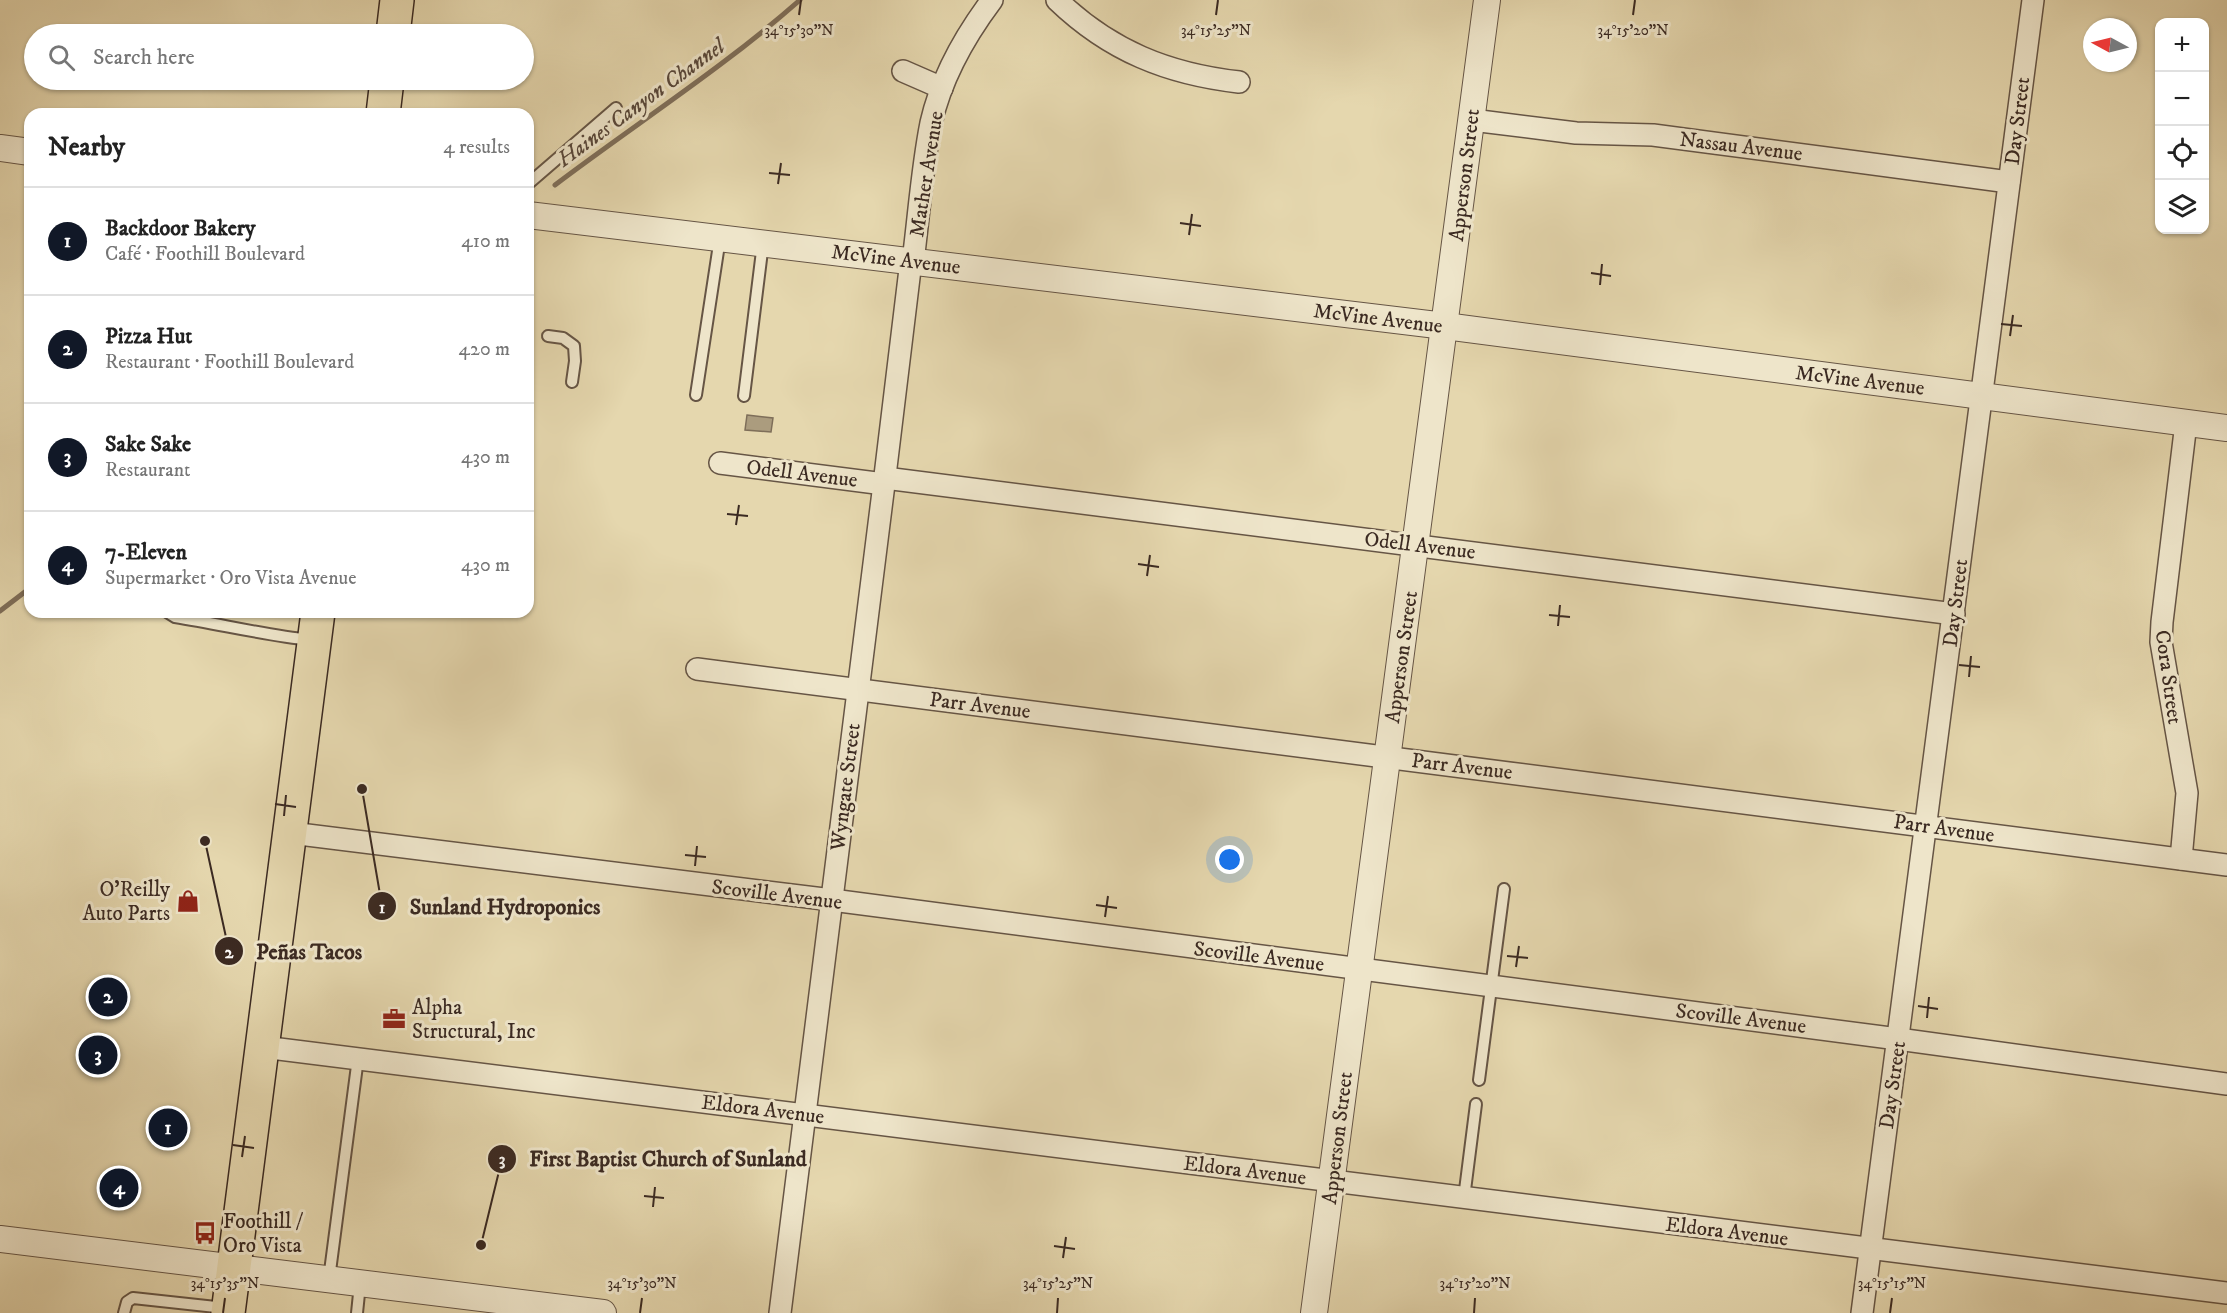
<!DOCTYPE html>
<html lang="en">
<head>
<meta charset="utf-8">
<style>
  :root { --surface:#fff; --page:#f2f2f2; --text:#222; --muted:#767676; --line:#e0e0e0; --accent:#111827 }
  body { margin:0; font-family:"IM FELL DW Pica",serif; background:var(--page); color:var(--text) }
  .controls { position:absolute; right:18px; top:18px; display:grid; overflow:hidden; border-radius:12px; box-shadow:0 2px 4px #0004 }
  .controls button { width:54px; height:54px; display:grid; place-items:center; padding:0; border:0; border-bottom:2px solid var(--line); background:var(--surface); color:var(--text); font:30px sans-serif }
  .compass { position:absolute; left:2083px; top:18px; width:54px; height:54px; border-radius:50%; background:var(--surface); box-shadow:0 2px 4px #0004; rotate:277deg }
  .you { position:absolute; left:1230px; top:860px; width:21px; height:21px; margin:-15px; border:4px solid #fff; border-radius:50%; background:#1a73e8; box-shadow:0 0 0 9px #1a73e833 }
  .badge { display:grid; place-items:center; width:39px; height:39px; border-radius:50%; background:var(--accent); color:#fff; font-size:20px; font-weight:700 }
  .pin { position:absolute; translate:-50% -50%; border:3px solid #fff; box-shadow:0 2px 6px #0006 }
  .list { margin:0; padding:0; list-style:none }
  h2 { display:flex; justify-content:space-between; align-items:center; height:78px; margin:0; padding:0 24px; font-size:26px }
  h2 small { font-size:20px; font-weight:400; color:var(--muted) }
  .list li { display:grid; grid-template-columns:39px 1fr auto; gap:18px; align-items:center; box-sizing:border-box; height:108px; padding:0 24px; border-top:2px solid var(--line) }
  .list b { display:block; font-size:22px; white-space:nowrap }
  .list p { margin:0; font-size:20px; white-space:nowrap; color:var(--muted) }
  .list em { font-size:20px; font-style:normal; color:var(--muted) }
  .icon { flex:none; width:33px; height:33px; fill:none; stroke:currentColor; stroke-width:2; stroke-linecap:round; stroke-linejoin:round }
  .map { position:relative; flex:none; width:2227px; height:1313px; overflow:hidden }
  .search { position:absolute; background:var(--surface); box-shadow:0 2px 4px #0004; left:24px; top:24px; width:510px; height:66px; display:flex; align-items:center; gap:15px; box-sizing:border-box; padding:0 21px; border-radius:33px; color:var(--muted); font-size:22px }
  .panel { position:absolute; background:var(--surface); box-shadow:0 2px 4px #0004; left:24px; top:108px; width:510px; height:510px; border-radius:18px }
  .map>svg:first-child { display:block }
  .water { fill:#ab9c7e; stroke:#7e6e59; stroke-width:1.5 }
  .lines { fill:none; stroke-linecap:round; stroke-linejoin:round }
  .stream { stroke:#7e6e59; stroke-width:5 }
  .service-casing { stroke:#665545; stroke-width:14 }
  .minor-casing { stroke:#665545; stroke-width:24 }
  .tertiary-casing { stroke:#665545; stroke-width:28 }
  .primary-casing { stroke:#3b2a22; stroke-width:36 }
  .service { stroke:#eee5ca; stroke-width:10 }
  .minor { stroke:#eee5ca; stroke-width:21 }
  .tertiary { stroke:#eee5ca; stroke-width:26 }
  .primary { stroke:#e5d7ae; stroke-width:33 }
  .ticks { fill:none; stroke:#3b2a22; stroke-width:2 }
  .labels { text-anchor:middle; stroke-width:6; stroke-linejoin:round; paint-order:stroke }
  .street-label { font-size:21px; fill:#3b2a22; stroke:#eee5ca }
  .poi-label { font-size:21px; fill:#3b2a22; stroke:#eee5ca; text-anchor:start }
  .water-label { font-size:22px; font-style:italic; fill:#574639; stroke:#eee5ca }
  .ticks-label { font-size:15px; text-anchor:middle; fill:#3b2a22; stroke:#eee5ca; stroke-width:6; stroke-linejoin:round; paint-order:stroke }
  .leader { fill:none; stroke:#3b2a22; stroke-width:2 }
  .callout-dot { fill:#3b2a22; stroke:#eee5ca; stroke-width:2 }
  .mark-label { font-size:18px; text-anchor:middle; font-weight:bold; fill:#fff }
  .callout-label { font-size:22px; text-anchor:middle; font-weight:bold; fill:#3b2a22; stroke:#eee5ca; stroke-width:6; stroke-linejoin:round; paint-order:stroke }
</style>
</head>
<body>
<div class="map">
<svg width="2227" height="1313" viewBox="0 0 2227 1313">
  <rect width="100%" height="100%" fill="#e5d7ae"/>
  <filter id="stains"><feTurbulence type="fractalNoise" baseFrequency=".00333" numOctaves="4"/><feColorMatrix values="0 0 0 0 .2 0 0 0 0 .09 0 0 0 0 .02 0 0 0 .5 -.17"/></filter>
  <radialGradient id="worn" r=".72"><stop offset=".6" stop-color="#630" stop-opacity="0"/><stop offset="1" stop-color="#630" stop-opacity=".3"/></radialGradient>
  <!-- water -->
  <path class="water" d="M747,415L773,418L771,432L745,430Z"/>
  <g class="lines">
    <!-- stream -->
    <g class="stream">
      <path d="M555,185C637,123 723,68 800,0"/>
      <path d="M0,611L30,588"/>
    </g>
    <!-- service casing -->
    <g class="service-casing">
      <g id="service">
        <path d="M528,184L616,108"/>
        <path d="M548,336L563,338L574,346L575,361L572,382"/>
        <path d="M696,395L720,238"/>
        <path d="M744,396L763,243"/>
        <path d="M167,612L175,617C220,624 264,635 310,640"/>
        <path d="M1479,1080L1504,889"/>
        <path d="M1464,1198L1476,1104"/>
        <path d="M329,1279L358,1058"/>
        <path d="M124,1313L127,1302L133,1298L225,1308"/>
        <path d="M357,1313L360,1284"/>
      </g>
    </g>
    <!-- minor casing -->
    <g class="minor-casing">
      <g id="minor">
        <path d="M1057,0C1110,51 1168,74 1239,82"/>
        <path d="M903,71L942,88"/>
        <path d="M1472,120L1576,133L1653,135L2009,182"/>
        <path d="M913,261C919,215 922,168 931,123C941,79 965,36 992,0"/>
        <path d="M720,463L884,484"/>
        <path d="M885,478L1954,614"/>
        <path d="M697,669L2227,865"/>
        <path d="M291,833L832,900L1898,1039L2227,1084"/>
        <path d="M2181,859L2187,793L2161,642L2162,622L2186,423"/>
        <path d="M263,1047L2227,1293"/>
        <path d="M780,1313L884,484L911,261"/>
        <path d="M1862,1313L2033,0"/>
      </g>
    </g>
    <!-- tertiary casing -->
    <g class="tertiary-casing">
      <g id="tertiary">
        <path d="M0,148L30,152"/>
        <path d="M528,215L1445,326L2227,428"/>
        <path d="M0,1239L603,1313"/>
        <path d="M1314,1313L1487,0"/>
      </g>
    </g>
    <!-- primary casing -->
    <g class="primary-casing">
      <g id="primary">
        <path d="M393,34L397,0"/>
        <path d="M383,114L387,80"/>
        <path d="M228,1313L318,612"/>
      </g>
    </g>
    <!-- service -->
    <use href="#service" class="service"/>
    <!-- minor -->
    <use href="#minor" class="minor"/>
    <!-- tertiary -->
    <use href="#tertiary" class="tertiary"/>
    <!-- primary -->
    <use href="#primary" class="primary"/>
  </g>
  <!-- ticks -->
  <path class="ticks" d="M799,15L801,0M1216,15L1218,0M1633,15L1635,0M769,173L790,175M778,184L781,163M1180,223L1201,226M1189,235L1192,214M1591,273L1611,276M1600,285L1602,264M2001,324L2022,326M2010,336L2013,315M727,514L748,516M736,525L739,505M1138,564L1159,567M1147,576L1150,555M1549,615L1570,617M1558,626L1560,605M1959,665L1980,667M1969,677L1971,656M275,804L296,807M284,816L286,795M685,855L706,857M695,866L697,846M1096,905L1117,908M1105,917L1108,896M1507,956L1528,958M1516,967L1519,946M1918,1006L1938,1009M1927,1018L1929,997M233,1145L254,1148M242,1157L245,1136M644,1196L664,1198M653,1207L655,1187M1054,1246L1075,1249M1063,1258L1066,1237M223,1313L225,1298M640,1313L642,1298M1057,1313L1058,1298M1474,1313L1475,1298M1890,1313L1892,1298"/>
  <!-- icons -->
  <defs>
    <g id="shop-bare" transform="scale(1.8)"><path d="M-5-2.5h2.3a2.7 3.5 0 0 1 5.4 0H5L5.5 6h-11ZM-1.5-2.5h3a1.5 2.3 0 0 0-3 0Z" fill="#8f2418" stroke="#eee5ca" stroke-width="2.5" paint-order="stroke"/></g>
    <g id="office-bare" transform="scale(1.8)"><path d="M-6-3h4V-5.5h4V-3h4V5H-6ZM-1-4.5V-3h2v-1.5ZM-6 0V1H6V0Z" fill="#8f2418" stroke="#eee5ca" stroke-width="2.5" paint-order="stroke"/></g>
    <g id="bus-bare" transform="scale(1.8)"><path d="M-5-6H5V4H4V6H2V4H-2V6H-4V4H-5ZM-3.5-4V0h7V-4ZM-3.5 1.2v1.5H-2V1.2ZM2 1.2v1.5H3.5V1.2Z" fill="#8f2418" stroke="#eee5ca" stroke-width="2.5" paint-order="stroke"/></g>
  </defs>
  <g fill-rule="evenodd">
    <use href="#shop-bare" x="188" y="901"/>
    <use href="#office-bare" x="394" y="1019"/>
    <use href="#bus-bare" x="205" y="1233"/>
  </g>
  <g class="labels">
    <!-- street labels -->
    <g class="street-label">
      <text transform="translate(2017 121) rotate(-83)" y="7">Day Street</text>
      <text transform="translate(1741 146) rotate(7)" y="7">Nassau Avenue</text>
      <text transform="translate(926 174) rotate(-81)" y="7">Mather Avenue</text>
      <text transform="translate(1464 175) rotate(-83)" y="7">Apperson Street</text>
      <text transform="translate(896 259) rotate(7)" y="7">McVine Avenue</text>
      <text transform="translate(1378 318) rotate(7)" y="7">McVine Avenue</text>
      <text transform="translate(1860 380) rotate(7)" y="7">McVine Avenue</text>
      <text transform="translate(802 473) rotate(7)" y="7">Odell Avenue</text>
      <text transform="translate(1420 545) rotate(7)" y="7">Odell Avenue</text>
      <text transform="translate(1955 603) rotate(-83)" y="7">Day Street</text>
      <text transform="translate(1401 657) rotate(-82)" y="7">Apperson Street</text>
      <text transform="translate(2169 677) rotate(82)" y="7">Cora Street</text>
      <text transform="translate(980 705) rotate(7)" y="7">Parr Avenue</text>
      <text transform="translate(1462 766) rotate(7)" y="7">Parr Avenue</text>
      <text transform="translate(845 787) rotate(-83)" y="7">Wyngate Street</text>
      <text transform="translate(1944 828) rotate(8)" y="7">Parr Avenue</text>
      <text transform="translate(777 894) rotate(7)" y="7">Scoville Avenue</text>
      <text transform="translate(1259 956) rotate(7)" y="7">Scoville Avenue</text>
      <text transform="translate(1741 1018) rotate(7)" y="7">Scoville Avenue</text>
      <text transform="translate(1892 1085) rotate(-82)" y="7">Day Street</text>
      <text transform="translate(763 1109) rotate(7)" y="7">Eldora Avenue</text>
      <text transform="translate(1337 1138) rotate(-83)" y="7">Apperson Street</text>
      <text transform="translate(1245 1170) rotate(7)" y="7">Eldora Avenue</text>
      <text transform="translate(1727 1231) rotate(7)" y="7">Eldora Avenue</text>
    </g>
    <!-- poi labels -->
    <g class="poi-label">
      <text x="170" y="896" text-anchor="end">O'Reilly<tspan x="170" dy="24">Auto Parts</tspan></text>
      <text x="412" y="1014">Alpha<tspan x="412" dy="24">Structural, Inc</tspan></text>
      <text x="223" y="1228">Foothill /<tspan x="223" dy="24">Oro Vista</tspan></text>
    </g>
    <!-- water labels -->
    <g class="water-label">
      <text transform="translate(640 102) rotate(-36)" y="8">Haines Canyon Channel</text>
    </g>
  </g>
  <g class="ticks-label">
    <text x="799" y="35">34°15'30"N</text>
    <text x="1216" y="35">34°15'25"N</text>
    <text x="1633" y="35">34°15'20"N</text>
    <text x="225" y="1288">34°15'35"N</text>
    <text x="642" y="1288">34°15'30"N</text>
    <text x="1058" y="1288">34°15'25"N</text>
    <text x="1475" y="1288">34°15'20"N</text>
    <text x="1892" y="1288">34°15'15"N</text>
  </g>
  <!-- callouts -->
  <path class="leader" d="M362 789L382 906M205 841L229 951M481 1245L502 1159"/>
  <g class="callout-dot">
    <circle cx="362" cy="789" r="6"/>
    <circle cx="205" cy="841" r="6"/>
    <circle cx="481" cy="1245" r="6"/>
    <circle cx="382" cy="906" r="15"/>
    <circle cx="229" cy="951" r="15"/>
    <circle cx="502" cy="1159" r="15"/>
  </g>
  <g class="mark-label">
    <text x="382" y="913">1</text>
    <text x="229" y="958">2</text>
    <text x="502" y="1165">3</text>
  </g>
  <g class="callout-label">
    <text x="505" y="914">Sunland Hydroponics</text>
    <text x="309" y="959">Peñas Tacos</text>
    <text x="668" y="1166">First Baptist Church of Sunland</text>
  </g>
  <rect width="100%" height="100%" filter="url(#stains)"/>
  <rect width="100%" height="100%" fill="url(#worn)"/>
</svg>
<div class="controls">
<button>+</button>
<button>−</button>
<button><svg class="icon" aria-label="locate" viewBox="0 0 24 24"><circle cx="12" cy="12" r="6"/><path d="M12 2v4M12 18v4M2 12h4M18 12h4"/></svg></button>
<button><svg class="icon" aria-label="layers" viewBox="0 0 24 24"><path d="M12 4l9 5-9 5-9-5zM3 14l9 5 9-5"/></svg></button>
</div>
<svg class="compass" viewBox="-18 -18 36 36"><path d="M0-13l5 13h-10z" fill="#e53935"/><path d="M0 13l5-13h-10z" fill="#767676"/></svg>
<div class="you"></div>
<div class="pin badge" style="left:168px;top:1128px">1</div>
<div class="pin badge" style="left:108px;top:997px">2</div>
<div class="pin badge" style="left:98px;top:1055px">3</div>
<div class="pin badge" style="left:119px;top:1188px">4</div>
<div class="search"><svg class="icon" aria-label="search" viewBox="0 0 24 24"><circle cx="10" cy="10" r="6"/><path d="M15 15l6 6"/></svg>Search here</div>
<section class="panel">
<h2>Nearby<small>4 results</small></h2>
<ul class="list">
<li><span class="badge">1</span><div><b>Backdoor Bakery</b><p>Café · Foothill Boulevard</p></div><em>410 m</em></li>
<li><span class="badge">2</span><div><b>Pizza Hut</b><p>Restaurant · Foothill Boulevard</p></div><em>420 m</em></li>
<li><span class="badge">3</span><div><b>Sake Sake</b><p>Restaurant</p></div><em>430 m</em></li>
<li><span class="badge">4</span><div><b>7-Eleven</b><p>Supermarket · Oro Vista Avenue</p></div><em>430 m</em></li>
</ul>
</section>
</div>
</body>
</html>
